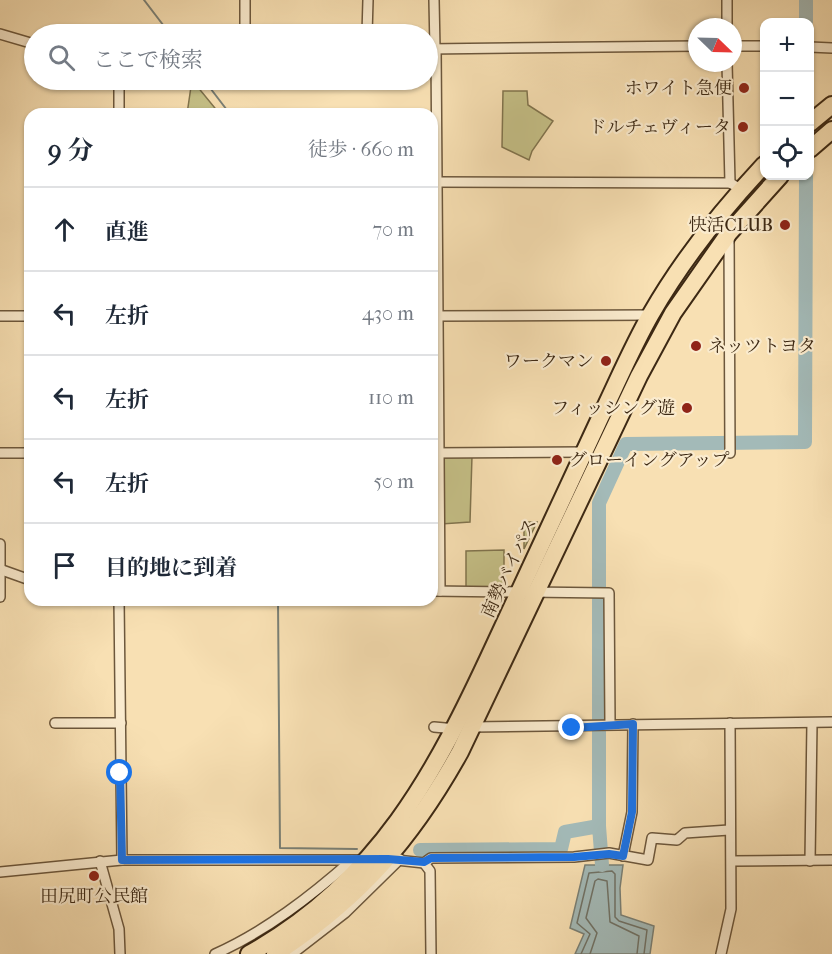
<!DOCTYPE html>
<html lang="ja">
<head>
<meta charset="utf-8">
<style>
  :root { --surface:#fff; --page:#f6f6f7; --text:#1f2937; --muted:#747a83; --line:#e0e1e3 }
  body { margin:0; font-family:"IM FELL French Canon","Noto Serif JP",serif; background:var(--page); color:var(--text) }
  .controls { position:absolute; right:18px; top:18px; display:grid; overflow:hidden; border-radius:12px; box-shadow:0 2px 4px #0004 }
  .controls button { width:54px; height:54px; display:grid; place-items:center; padding:0; border:0; border-bottom:2px solid var(--line); background:var(--surface); color:var(--text); font:30px sans-serif }
  .compass { position:absolute; left:688px; top:18px; width:54px; height:54px; border-radius:50%; background:var(--surface); box-shadow:0 2px 4px #0004; rotate:113deg }
  .stop { position:absolute; width:18px; height:18px; margin:-14px; border:4px solid #1a73e8; border-radius:50%; background:#fff }
  .stop.end { background:#1a73e8; border-color:#fff; box-shadow:0 2px 6px #0008 }
  .list { margin:0; padding:0; list-style:none }
  h2 { display:flex; justify-content:space-between; align-items:center; height:78px; margin:0; padding:0 24px; font-size:26px }
  h2 small { font-size:20px; font-weight:400; color:var(--muted) }
  .list li { display:grid; grid-template-columns:39px 1fr auto; gap:18px; align-items:center; box-sizing:border-box; height:84px; padding:0 24px; border-top:2px solid var(--line) }
  .list b { display:block; font-size:22px; white-space:nowrap }
  .list em { font-size:20px; font-style:normal; color:var(--muted) }
  .icon { flex:none; width:33px; height:33px; fill:none; stroke:currentColor; stroke-width:2; stroke-linecap:round; stroke-linejoin:round }
  .map { position:relative; flex:none; width:832px; height:954px; overflow:hidden }
  .search { position:absolute; background:var(--surface); box-shadow:0 2px 4px #0004; left:24px; top:24px; width:414px; height:66px; display:flex; align-items:center; gap:15px; box-sizing:border-box; padding:0 21px; border-radius:33px; color:var(--muted); font-size:22px }
  .panel { position:absolute; background:var(--surface); box-shadow:0 2px 4px #0004; left:24px; top:108px; width:414px; height:498px; border-radius:18px }
  .map>svg:first-child { display:block }
  .green { fill:#c5c087; stroke:#81744e; stroke-width:1.5 }
  .water { fill:#a3bab8; stroke:#7a8076; stroke-width:1.5 }
  .lines { fill:none; stroke-linecap:round; stroke-linejoin:round }
  .shore { stroke:#707266; stroke-width:1.5 }
  .stream { stroke:#7a8076; stroke-width:2 }
  .river { stroke:#a3bab8; stroke-width:14 }
  .street-casing { stroke:#6c573c; stroke-width:12 }
  .highway-casing { stroke:#3d2914; stroke-width:20 }
  .street { stroke:#faebce; stroke-width:9 }
  .highway { stroke:#f8e0b3; stroke-width:16 }
  .route { stroke:#1a73e8; stroke-width:8 }
  .poi-dot { fill:#8f2418; stroke:#faebce; stroke-width:2 }
  .labels { text-anchor:middle; stroke-width:4.5; stroke-linejoin:round; paint-order:stroke }
  .poi-label { font-size:18px; fill:#3d2914; stroke:#faebce; text-anchor:end }
  .street-label { font-size:18px; fill:#3d2914; stroke:#faebce }
</style>
</head>
<body>
<div class="map">
<svg width="832" height="954" viewBox="0 0 832 954">
  <rect width="100%" height="100%" fill="#f8e0b3"/>
  <filter id="stains"><feTurbulence type="fractalNoise" baseFrequency=".00333" numOctaves="4"/><feColorMatrix values="0 0 0 0 .2 0 0 0 0 .09 0 0 0 0 .02 0 0 0 .5 -.17"/></filter>
  <radialGradient id="worn" r=".72"><stop offset=".6" stop-color="#630" stop-opacity="0"/><stop offset="1" stop-color="#630" stop-opacity=".3"/></radialGradient>
  <!-- green -->
  <g class="green">
    <path d="M192,80L219,113L187,114Z"/>
    <path d="M503,91H527L528,105L553,121L532,151L529,160L502,147Z"/>
    <path d="M441,456H472L470,522L441,524Z"/>
    <path d="M524,522H537L524,549Z"/>
    <path d="M504,550V587L466,589V551Z"/>
  </g>
  <!-- water -->
  <path class="water" d="M585,865H623L620,888L621,915L654,926L650,954H575L584,934L570,928Z"/>
  <g class="lines">
    <!-- shore -->
    <g class="shore">
      <path d="M581,954L590,934L577,923L589,873L612,871L615,874V917L619,921L647,930L644,954"/>
      <path d="M590,954L597,933L586,918L595,881L598,879L607,881L610,922L639,936L637,954"/>
    </g>
    <!-- stream -->
    <g class="stream">
      <path d="M144,0L170,34"/>
      <path d="M204,80L230,114"/>
      <path d="M278,600L280,848L357,849"/>
    </g>
    <!-- river -->
    <g class="river">
      <path d="M806,22V0"/>
      <path d="M599,826V503L626,444L805,442L806,176"/>
      <path d="M420,850L561,849L565,832L599,826L602,865"/>
    </g>
    <!-- street casing -->
    <g class="street-casing">
      <g id="street">
        <path d="M245,0V34"/>
        <path d="M434,0L435,49"/>
        <path d="M727,0V27"/>
        <path d="M0,34L34,44"/>
        <path d="M367,34L368,0"/>
        <path d="M733,46H764"/>
        <path d="M810,47L832,48"/>
        <path d="M436,48L440,591"/>
        <path d="M428,49L697,46"/>
        <path d="M727,63L730,183"/>
        <path d="M119,114V80"/>
        <path d="M436,182L730,183L741,189"/>
        <path d="M729,236L730,453"/>
        <path d="M0,316H30"/>
        <path d="M432,316L650,315"/>
        <path d="M0,453H30"/>
        <path d="M432,453L584,452"/>
        <path d="M0,544V597"/>
        <path d="M2,570L30,580"/>
        <path d="M432,591L609,593L610,724"/>
        <path d="M119,600L122,860"/>
        <path d="M55,723H121"/>
        <path d="M434,727L456,729"/>
        <path d="M472,727L832,722"/>
        <path d="M623,856L632,812L633,724"/>
        <path d="M387,859L424,863L431,858L574,857L609,853L648,860L652,838L677,840L685,833L729,830"/>
        <path d="M100,861L119,929L120,954"/>
        <path d="M732,861L832,860"/>
        <path d="M810,861L812,723"/>
        <path d="M424,863L430,871L431,954"/>
        <path d="M0,872L122,860H367"/>
        <path d="M215,954C266,931 310,897 352,860"/>
        <path d="M292,954L345,913L400,859"/>
        <path d="M721,954L731,909L730,723"/>
      </g>
    </g>
    <!-- highway casing -->
    <g class="highway-casing">
      <g id="highway">
        <path d="M810,123L832,105"/>
        <path d="M810,149L832,130"/>
        <path d="M249,954C379,881 435,774 495,644C530,569 565,493 600,418C617,383 632,347 651,314C682,260 722,210 764,165"/>
        <path d="M275,954C359,899 411,840 460,752L639,376L673,313L729,233L780,176"/>
      </g>
    </g>
    <!-- street -->
    <use href="#street" class="street"/>
    <!-- highway -->
    <use href="#highway" class="highway"/>
  </g>
  <g class="lines">
    <!-- route -->
    <path class="route" d="M120,773L122,860L388,859L424,862L431,858L574,857L609,854L623,856L632,812L633,724L572,728"/>
  </g>
  <!-- markers -->
  <g class="poi-dot">
    <circle cx="744" cy="88" r="6"/>
    <circle cx="743" cy="127" r="6"/>
    <circle cx="785" cy="225" r="6"/>
    <circle cx="696" cy="346" r="6"/>
    <circle cx="606" cy="361" r="6"/>
    <circle cx="687" cy="408" r="6"/>
    <circle cx="557" cy="460" r="6"/>
    <circle cx="94" cy="876" r="6"/>
  </g>
  <g class="labels">
    <!-- poi labels -->
    <g class="poi-label">
      <text x="732" y="94">ホワイト急便</text>
      <text x="731" y="133">ドルチェヴィータ</text>
      <text x="773" y="231">快活CLUB</text>
      <text x="708" y="352" text-anchor="start">ネッツトヨタ</text>
      <text x="594" y="367">ワークマン</text>
      <text x="675" y="414">フィッシング遊</text>
      <text x="569" y="466" text-anchor="start">グローイングアップ</text>
      <text x="94" y="902" text-anchor="middle">田尻町公民館</text>
    </g>
    <!-- street labels -->
    <g class="street-label">
      <text transform="translate(509 568) rotate(-65)" y="6">南勢バイパス</text>
    </g>
  </g>
  <rect width="100%" height="100%" filter="url(#stains)"/>
  <rect width="100%" height="100%" fill="url(#worn)"/>
</svg>
<div class="controls">
<button>+</button>
<button>−</button>
<button><svg class="icon" aria-label="locate" viewBox="0 0 24 24"><circle cx="12" cy="12" r="6"/><path d="M12 2v4M12 18v4M2 12h4M18 12h4"/></svg></button>
</div>
<svg class="compass" viewBox="-18 -18 36 36"><path d="M0-13l5 13h-10z" fill="#e53935"/><path d="M0 13l5-13h-10z" fill="#747a83"/></svg>
<div class="stop" style="left:120px;top:773px"></div>
<div class="stop end" style="left:572px;top:728px"></div>
<div class="search"><svg class="icon" aria-label="search" viewBox="0 0 24 24"><circle cx="10" cy="10" r="6"/><path d="M15 15l6 6"/></svg>ここで検索</div>
<section class="panel">
<h2>9 分<small>徒歩 · 660 m</small></h2>
<ul class="list">
<li><svg class="icon" aria-label="ahead" viewBox="0 0 24 24"><path d="M12 20V5M6 11l6-6 6 6"/></svg><div><b>直進</b></div><em>70 m</em></li>
<li><svg class="icon" aria-label="left" viewBox="0 0 24 24"><path d="M17 20v-9H6M10 6l-5 5 5 5"/></svg><div><b>左折</b></div><em>430 m</em></li>
<li><svg class="icon" aria-label="left" viewBox="0 0 24 24"><path d="M17 20v-9H6M10 6l-5 5 5 5"/></svg><div><b>左折</b></div><em>110 m</em></li>
<li><svg class="icon" aria-label="left" viewBox="0 0 24 24"><path d="M17 20v-9H6M10 6l-5 5 5 5"/></svg><div><b>左折</b></div><em>50 m</em></li>
<li><svg class="icon" aria-label="arrive" viewBox="0 0 24 24"><path d="M6 21V4h12l-3 4 3 4H6"/></svg><div><b>目的地に到着</b></div></li>
</ul>
</section>
</div>
</body>
</html>
